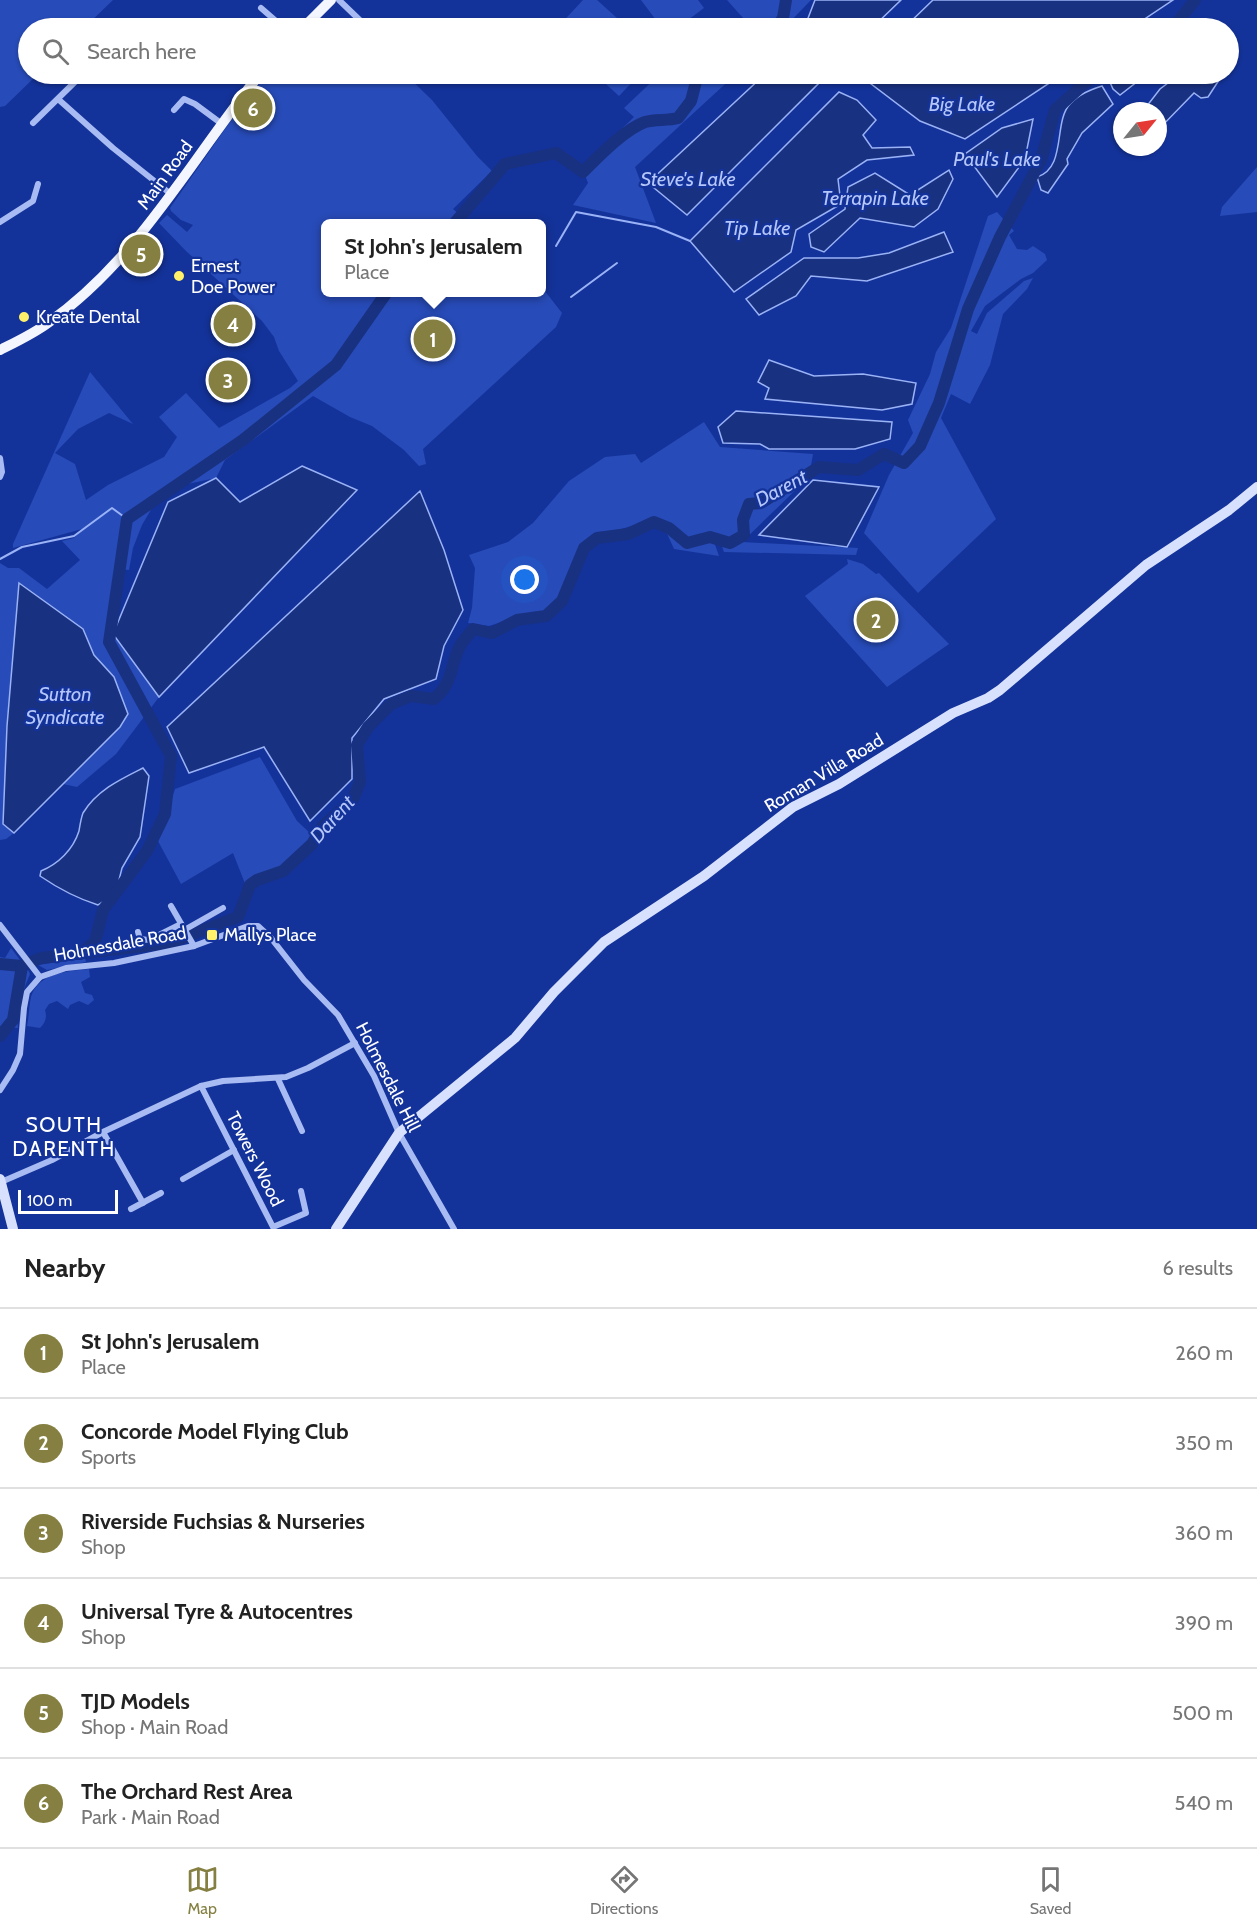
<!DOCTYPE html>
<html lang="en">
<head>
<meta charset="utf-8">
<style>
  :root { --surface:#fff; --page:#f6f6f6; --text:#222; --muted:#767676; --line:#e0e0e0; --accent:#858042 }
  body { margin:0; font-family:Cabin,sans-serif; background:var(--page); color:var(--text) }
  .compass { position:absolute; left:1113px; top:102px; width:54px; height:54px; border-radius:50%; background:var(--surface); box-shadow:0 2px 4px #0004; rotate:60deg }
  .scale { position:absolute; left:18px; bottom:15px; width:100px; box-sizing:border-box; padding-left:6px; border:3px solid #fff; border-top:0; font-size:16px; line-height:21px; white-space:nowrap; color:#fff; -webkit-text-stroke:4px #14339a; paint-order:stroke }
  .you { position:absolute; left:525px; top:580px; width:21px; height:21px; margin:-15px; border:4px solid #fff; border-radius:50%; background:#1a73e8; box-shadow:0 0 0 9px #1a73e833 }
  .badge { display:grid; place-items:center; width:39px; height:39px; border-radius:50%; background:var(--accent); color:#fff; font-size:20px; font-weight:700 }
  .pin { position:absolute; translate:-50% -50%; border:3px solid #fff; box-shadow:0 2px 6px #0006 }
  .popup { position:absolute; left:321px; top:219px; width:225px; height:78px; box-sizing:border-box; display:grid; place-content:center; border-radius:9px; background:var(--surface); filter:drop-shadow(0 2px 4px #0005); font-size:20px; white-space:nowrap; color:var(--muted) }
  .popup b { font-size:22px; color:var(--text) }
  .popup::after { content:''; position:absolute; left:50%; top:100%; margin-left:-12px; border:12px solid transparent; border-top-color:var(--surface) }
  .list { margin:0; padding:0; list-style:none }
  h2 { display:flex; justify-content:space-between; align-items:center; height:78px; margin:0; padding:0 24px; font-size:26px }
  h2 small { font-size:20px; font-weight:400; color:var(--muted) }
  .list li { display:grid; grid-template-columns:39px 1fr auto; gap:18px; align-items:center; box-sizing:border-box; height:90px; padding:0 24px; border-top:2px solid var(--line) }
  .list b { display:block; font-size:22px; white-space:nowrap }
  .list p { margin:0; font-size:20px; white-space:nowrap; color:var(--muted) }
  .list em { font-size:20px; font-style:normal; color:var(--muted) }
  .icon { flex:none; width:33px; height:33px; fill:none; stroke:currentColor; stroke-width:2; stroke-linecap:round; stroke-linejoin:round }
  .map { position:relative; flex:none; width:1257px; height:1229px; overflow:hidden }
  .search { position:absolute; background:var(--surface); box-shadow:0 2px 4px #0004; left:18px; right:18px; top:18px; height:66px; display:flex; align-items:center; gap:15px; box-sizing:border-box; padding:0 21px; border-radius:33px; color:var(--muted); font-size:22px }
  .sheet { height:618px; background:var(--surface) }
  nav { display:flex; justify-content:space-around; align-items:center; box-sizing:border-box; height:84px; border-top:2px solid var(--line); background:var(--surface); font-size:16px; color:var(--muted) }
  nav a { display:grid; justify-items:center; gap:3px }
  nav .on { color:var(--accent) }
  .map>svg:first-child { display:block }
  .green { fill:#274bb8 }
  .water { fill:#193181; stroke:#9ab2f6; stroke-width:1.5 }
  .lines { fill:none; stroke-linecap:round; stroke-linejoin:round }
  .stream { stroke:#9ab2f6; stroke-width:2 }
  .river { stroke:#193181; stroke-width:12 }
  .street { stroke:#a8bbf3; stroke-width:6 }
  .secondary { stroke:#d7e0fd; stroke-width:10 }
  .primary { stroke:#f4f6ff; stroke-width:10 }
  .poi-dot { fill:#fff26a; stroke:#14339a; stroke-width:2 }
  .labels { text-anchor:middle; stroke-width:4.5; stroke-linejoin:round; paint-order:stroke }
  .street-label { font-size:18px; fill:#fff; stroke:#14339a }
  .poi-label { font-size:18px; fill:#fff; stroke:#14339a; text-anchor:start }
  .water-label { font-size:20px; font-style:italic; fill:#b4c6fa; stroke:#14339a }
  .quarter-label { font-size:21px; letter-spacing:1.5px; fill:#fff; stroke:#14339a }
</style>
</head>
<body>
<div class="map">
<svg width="1257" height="1229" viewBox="0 0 1257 1229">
  <rect width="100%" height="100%" fill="#14339a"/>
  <!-- green -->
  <g class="green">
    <path d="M0,0H113L84,28H28V74H38L5,106L0,107Z"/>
    <path d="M583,0H597L628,28H557Z"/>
    <path d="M641,0H698L704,8L677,28H662Z"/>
    <path d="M727,0H811L784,28H752Z"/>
    <path d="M267,74H336L341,78L345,74H405L432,100L477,156L492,171L453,209L470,223L325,224V292H541V286L562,313L556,327L423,449L426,464L419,466L404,450L372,426L350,417L313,396L225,460L216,478L178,486L155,503L142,525L133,548L129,570L116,569L105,635L113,634L159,697L116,754L77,787L63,784L120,727L114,677L94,655L83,629L19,584L7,726L3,824L14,833L6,839L0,840V563L8,568H19L47,589L80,560L62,541L74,538L82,529L13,548V544L90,372L133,424L109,413L78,429L55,453L75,464L86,500L108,485L164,457L177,437L159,417L186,393L219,428L290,388L298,381L279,351L274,337L262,321L186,251L159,223L167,215L187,232L193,225L181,220L171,211L170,208L225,129Z"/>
    <path d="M595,74H640L619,96Z"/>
    <path d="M660,74H736L635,167L656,223L573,205L588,183L582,167L634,117L624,108Z"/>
    <path d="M1257,167V212L1220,216L1222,207Z"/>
    <path d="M997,212L1014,231L1009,235L1017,249L1027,250L1033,246L1045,254L1047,260L1033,273L1021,279L985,306L971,331L977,334L987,313L1024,281L1033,278L1027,289L1003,314L990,365L970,404L951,394L941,418L996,519L918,593L864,533L889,475L913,433L908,420L930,374L936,352L951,328L988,216Z"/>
    <path d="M704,422L720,447L813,454L809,477L742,542L858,548L856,555L724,552L719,538L712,536L719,556L674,549L660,518L593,537L577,554L559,601L542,612L520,616L489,626L468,623L472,608L475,568L469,555L508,542L533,523L569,481L605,457L635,454L641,463Z"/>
    <path d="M847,559L863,564L876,574L879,573L949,644L887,687L805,596L848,564Z"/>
    <path d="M260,757L297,821L310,833L312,840L282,869L261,876L246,886L233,853L181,884L158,841L175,789Z"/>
    <path d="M11,948L20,960L16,963V975L19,977L28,970L30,974C23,991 16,1009 18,1028L7,1027L0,1033V957L5,958Z"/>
    <path d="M85,958L86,962L47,970L38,965Z"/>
    <path d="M89,969L90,977L81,982L85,993L92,995L94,1000L88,1005L79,1001L70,1005L68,1009L57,1001L49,1004L45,1010C47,1017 46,1022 40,1028L27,1026C29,1017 29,1006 31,997C38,973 68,971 89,969Z"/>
  </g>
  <!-- water -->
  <g class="water">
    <path d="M815,0H901L872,28H806L805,26Z"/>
    <path d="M933,0H1173L1131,28H904Z"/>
    <path d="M765,74C777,72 786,78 798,77L797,74H818L824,78L687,215L648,183Z"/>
    <path d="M858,74H1063L965,139L920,121Z"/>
    <path d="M1114,74H1147L1120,95L1113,89L1109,80Z"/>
    <path d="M1180,74H1223L1208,97L1201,98L1194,93L1158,130V111H1143L1160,89Z"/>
    <path d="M1102,86L1113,104L1082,133L1067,159L1068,164L1048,193L1041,190L1037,177C1067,168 1053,122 1070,104C1079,94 1090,90 1102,86Z"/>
    <path d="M839,92L857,100L876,120L863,135L872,148L910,147L914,155L867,160L838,179L841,204L796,230L791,252L734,292L690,241Z"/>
    <path d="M1033,119L1025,159L997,197L965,154L1002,128Z"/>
    <path d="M949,170L953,179L938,209L914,227L860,218L824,252L811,247L809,234L845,209L848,187L875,173L910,195Z"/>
    <path d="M944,232L953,252L867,281L811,276L796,296L759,315L746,299L804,258H858L889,253Z"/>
    <path d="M769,360L814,376L863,374L916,383L912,404L882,410L765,399L769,388L758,382Z"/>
    <path d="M736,411L892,422L890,439L855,449H769L760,444L723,443L718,427Z"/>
    <path d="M302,466L357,490L159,697L113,634L168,502L216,478L240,502Z"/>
    <path d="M813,480L879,487L847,547L759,535Z"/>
    <path d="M420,491L444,550L463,610L444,646L436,679L384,699L352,738V779L310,821L264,747L189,773L167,727Z"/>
    <path d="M19,583L83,629L94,655L114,677L128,714L120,727L14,833L3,824L7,726Z"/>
    <path d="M143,768L149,776L140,837L122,868L118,884L106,900L98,905C76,898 59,889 40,876L41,871C58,864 73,850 79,831C80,825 81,818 83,813C97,790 121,779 143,768Z"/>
  </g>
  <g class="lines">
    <!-- stream -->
    <g class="stream">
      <path d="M556,246L576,212L656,227L690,241"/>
      <path d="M571,297L617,263"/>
      <path d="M0,559L22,547L74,536L112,508L127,519"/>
    </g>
    <!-- river -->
    <g class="river">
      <path d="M776,28L783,18L786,0"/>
      <path d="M1173,28L1195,0"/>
      <path d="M454,224L505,164L556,153L583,172C598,157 625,129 645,122C656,119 667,121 678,118L691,101L698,74"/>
      <path d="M80,954L95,942L103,910L147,851L165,814L171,756L109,642L127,519L243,440L336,365L387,292"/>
      <path d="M0,964L22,966L41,958L169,943L238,917L250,885L257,880L283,871L312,844L322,827L353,799L360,782L357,745L368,727L391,704L411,696L434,699C453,683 450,667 459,648C462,641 469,635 473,629L492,633L517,620L546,616L562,601L584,548L597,538L628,534L654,522L669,528L687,543L710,537L730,543L744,535L743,520L749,504L761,503L819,467L858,470L884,454L904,463L920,446L939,403L968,309L1000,237L1041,160L1055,110L1095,74"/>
      <path d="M0,1036L13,1020L22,966"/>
    </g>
    <!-- street -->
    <g class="street">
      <path d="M339,0L368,28"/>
      <path d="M261,8L284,28"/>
      <path d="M126,28L136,22L148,28"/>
      <path d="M58,99L113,148L172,195"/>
      <path d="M174,110L184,99L195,104L222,124"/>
      <path d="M33,123L83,74"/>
      <path d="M0,222L33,201L38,184"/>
      <path d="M0,458L2,472L0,477"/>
      <path d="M171,906L194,946"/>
      <path d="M0,925L40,977"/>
      <path d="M186,929L223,908"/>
      <path d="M138,932L140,939L149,940L181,924"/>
      <path d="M278,1079L302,1131"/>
      <path d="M201,1086L273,1227L306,1213L301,1191"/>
      <path d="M0,1090L13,1070L20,1054L24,1008L27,992L40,977L66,968L114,963L194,946L248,926H258L271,938L304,980L338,1015L374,1076L399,1133L454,1229"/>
      <path d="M103,1132L143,1203"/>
      <path d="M183,1179L234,1150"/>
      <path d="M1,1182L52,1160L103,1132L201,1086L223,1081L286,1077L308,1068L355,1043"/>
      <path d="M131,1209L161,1193"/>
    </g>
    <!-- secondary -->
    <g class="secondary">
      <path d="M0,1179L13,1229"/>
      <path d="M336,1229L399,1133L515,1038L554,992L604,942L704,876L793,807L839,784L953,713L988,698L1000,690L1146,565L1229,510L1257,487"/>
    </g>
    <!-- primary -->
    <g class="primary">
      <path d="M303,28L331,0"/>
      <path d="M0,350C16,342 33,334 48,323C139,259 191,159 260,74"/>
    </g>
  </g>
  <!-- markers -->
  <g class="poi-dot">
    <circle cx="179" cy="276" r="6"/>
    <circle cx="24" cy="317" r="6"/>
    <rect x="206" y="929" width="12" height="12" rx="3"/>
  </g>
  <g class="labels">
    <!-- street labels -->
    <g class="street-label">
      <text transform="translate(165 175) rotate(-54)" y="6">Main Road</text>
      <text transform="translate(824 773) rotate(-31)" y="6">Roman Villa Road</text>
      <text transform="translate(120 944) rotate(-10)" y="6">Holmesdale Road</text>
      <text transform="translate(388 1077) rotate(63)" y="6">Holmesdale Hill</text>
      <text transform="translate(255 1159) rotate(63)" y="6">Towers Wood</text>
    </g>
    <!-- poi labels -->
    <g class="poi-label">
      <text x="191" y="272">Ernest<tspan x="191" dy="21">Doe Power</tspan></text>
      <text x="36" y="323">Kreate Dental</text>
      <text x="224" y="941">Mallys Place</text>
    </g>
    <!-- water labels -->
    <g class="water-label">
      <text x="962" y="111">Big Lake</text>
      <text x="997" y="166">Paul's Lake</text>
      <text x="688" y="186">Steve's Lake</text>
      <text x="875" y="205">Terrapin Lake</text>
      <text x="757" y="235">Tip Lake</text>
      <text transform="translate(781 488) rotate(-28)" y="7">Darent</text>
      <text x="65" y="701">Sutton<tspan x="65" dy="23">Syndicate</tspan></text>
      <text transform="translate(332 819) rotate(-48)" y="7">Darent</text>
    </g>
    <!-- quarter labels -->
    <g class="quarter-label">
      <text x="64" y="1132">SOUTH<tspan x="64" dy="24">DARENTH</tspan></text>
    </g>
  </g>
</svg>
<svg class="compass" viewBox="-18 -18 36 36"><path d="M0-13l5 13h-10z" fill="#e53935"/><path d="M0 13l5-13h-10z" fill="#767676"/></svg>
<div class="scale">100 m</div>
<div class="you"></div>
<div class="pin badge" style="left:433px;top:339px">1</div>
<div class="popup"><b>St John's Jerusalem</b>Place</div>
<div class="pin badge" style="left:876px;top:620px">2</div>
<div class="pin badge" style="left:228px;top:380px">3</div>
<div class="pin badge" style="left:233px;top:324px">4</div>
<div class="pin badge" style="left:141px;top:254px">5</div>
<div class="pin badge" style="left:253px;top:108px">6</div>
<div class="search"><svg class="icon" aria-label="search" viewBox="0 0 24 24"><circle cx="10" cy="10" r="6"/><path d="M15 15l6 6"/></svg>Search here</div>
</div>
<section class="sheet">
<h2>Nearby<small>6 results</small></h2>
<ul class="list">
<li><span class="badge">1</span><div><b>St John's Jerusalem</b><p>Place</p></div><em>260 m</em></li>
<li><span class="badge">2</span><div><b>Concorde Model Flying Club</b><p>Sports</p></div><em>350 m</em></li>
<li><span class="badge">3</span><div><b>Riverside Fuchsias &amp; Nurseries</b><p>Shop</p></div><em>360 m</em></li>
<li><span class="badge">4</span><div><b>Universal Tyre &amp; Autocentres</b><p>Shop</p></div><em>390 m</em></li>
<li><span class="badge">5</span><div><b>TJD Models</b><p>Shop · Main Road</p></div><em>500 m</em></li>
<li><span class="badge">6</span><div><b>The Orchard Rest Area</b><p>Park · Main Road</p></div><em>540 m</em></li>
</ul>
</section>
<nav>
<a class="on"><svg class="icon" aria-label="map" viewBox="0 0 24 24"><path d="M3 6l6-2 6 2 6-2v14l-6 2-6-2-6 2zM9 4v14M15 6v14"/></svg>Map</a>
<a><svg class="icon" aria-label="directions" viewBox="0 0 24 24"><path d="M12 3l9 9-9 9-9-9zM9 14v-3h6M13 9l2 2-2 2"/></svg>Directions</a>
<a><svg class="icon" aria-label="saved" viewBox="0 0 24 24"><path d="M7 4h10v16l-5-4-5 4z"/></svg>Saved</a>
</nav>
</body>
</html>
